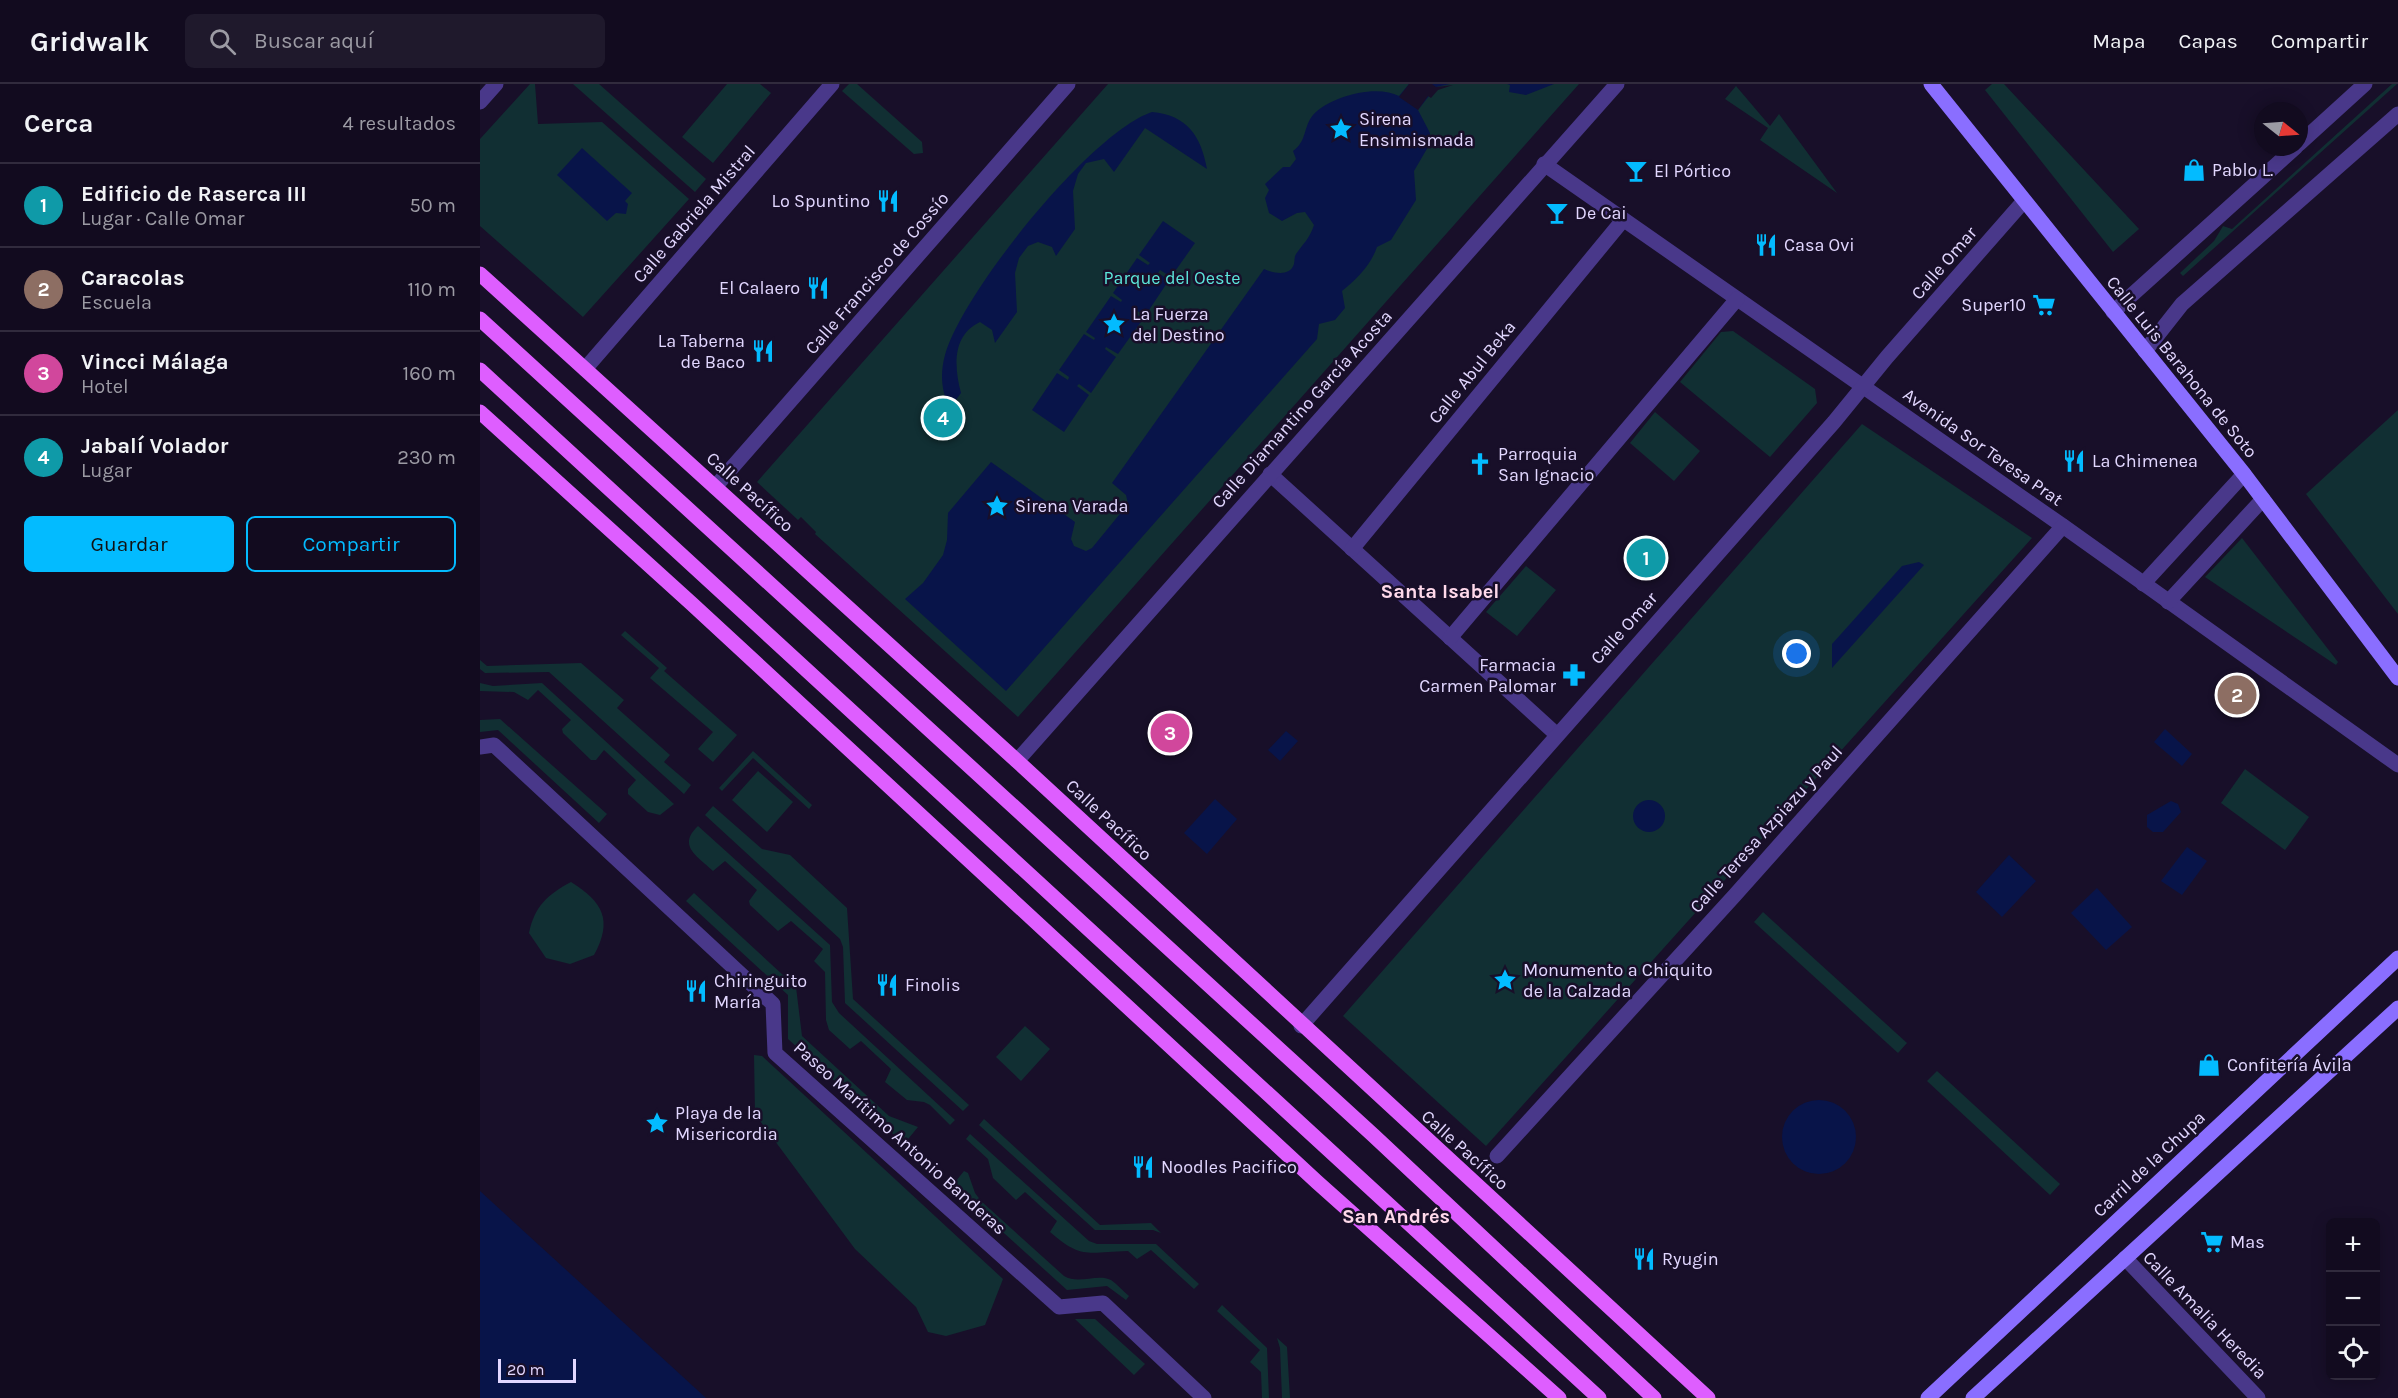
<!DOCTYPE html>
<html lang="es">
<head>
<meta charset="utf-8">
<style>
  :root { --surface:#120b1f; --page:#1f192c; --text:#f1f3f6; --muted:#9c9ba4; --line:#312b3d; --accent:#03bbff }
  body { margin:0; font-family:Karla,sans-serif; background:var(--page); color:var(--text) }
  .controls { position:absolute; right:18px; bottom:18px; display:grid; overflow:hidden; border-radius:9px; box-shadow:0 3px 15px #0003 }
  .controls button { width:54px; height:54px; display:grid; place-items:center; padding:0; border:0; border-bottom:2px solid var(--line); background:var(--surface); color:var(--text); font:30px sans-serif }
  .compass { position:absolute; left:1774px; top:18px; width:54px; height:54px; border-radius:50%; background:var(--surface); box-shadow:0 3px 15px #0003; rotate:107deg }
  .scale { position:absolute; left:18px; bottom:15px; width:78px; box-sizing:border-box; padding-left:6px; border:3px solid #e2d7ff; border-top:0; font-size:16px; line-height:21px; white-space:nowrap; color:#e2d7ff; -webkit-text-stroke:4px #180f29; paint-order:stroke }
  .you { position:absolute; left:1317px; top:570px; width:21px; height:21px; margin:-15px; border:4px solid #fff; border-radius:50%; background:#1a73e8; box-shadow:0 0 0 9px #1a73e833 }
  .badge { display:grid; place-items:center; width:39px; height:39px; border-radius:50%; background:var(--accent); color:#fff; font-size:20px; font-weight:700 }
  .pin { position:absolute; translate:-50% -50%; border:3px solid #fff; box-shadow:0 2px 6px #0006 }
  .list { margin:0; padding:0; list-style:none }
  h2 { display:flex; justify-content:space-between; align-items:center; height:78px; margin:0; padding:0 24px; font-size:26px }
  h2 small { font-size:20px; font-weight:400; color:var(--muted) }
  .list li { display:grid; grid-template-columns:39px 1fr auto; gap:18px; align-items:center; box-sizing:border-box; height:84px; padding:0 24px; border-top:2px solid var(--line) }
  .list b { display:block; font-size:22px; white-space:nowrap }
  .list p { margin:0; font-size:20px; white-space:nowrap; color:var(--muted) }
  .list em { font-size:20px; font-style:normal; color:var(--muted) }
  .actions { display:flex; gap:12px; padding:18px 24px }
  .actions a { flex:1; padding:14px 0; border:2px solid var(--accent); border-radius:9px; text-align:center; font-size:21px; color:var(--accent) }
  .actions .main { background:var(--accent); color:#111 }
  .icon { flex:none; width:33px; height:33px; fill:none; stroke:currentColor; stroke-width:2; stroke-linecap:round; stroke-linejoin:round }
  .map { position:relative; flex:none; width:1918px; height:1314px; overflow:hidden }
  header { display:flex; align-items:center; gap:36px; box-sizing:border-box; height:84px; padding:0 30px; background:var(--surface); border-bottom:2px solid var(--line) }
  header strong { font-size:28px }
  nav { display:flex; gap:33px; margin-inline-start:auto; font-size:21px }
  .search { width:420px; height:54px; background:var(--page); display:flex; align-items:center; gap:15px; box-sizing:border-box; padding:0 21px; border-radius:9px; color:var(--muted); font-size:22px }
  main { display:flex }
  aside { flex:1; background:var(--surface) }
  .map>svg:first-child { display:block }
  .green { fill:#112f33 }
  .water { fill:#081449 }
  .pier { fill:#180f29 }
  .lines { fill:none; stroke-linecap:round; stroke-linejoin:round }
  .street { stroke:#49388a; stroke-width:15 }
  .secondary { stroke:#8a6eff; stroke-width:15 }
  .primary { stroke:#de5eff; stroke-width:15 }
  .labels { text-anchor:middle; stroke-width:5; stroke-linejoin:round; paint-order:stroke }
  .poi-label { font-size:18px; fill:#e2d7ff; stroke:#180f29; text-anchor:start }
  .street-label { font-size:18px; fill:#e2d7ff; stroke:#180f29 }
  .park-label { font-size:18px; fill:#5ce6db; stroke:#180f29 }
  .neighbourhood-label { font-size:20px; font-weight:bold; fill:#ffd9eb; stroke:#180f29 }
</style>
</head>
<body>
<header>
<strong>Gridwalk</strong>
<div class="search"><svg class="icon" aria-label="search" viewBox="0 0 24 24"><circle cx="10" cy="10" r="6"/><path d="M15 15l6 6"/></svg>Buscar aquí</div>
<nav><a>Mapa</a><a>Capas</a><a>Compartir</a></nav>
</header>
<main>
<aside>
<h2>Cerca<small>4 resultados</small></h2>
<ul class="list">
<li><span class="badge" style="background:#0f9aa8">1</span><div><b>Edificio de Raserca III</b><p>Lugar · Calle Omar</p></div><em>50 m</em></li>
<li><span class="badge" style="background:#8d6e63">2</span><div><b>Caracolas</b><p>Escuela</p></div><em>110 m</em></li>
<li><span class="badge" style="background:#d1479c">3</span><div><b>Vincci Málaga</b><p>Hotel</p></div><em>160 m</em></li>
<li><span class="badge" style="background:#0f9aa8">4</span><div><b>Jabalí Volador</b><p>Lugar</p></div><em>230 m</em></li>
</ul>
<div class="actions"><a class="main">Guardar</a><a>Compartir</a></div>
</aside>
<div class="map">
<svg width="1918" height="1314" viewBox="0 0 1918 1314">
  <rect width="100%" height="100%" fill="#180f29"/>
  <!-- green -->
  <g class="green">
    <path d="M50,0H55L58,40L122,38L209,115L103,233L0,142V55Z"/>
    <path d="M93,0H119L226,95L215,108Z"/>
    <path d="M247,0H280L291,9L233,79L202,53Z"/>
    <path d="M369,0H377L442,58L443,69L434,70L362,7Z"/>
    <path d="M628,0H1099L538,633L335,450L336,448L321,433L318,436L277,398Z"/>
    <path d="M1512,0H1524L1659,145L1633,168L1505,6Z"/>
    <path d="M1912,0H1917L1703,192L1700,189L1734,157L1743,142L1752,145Z"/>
    <path d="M1256,2L1290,42L1299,30L1357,109L1280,56L1288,44L1245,15Z"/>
    <path d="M1253,247L1335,305L1337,319L1290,373L1200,298L1241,248Z"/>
    <path d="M1918,326V530L1826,410Z"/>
    <path d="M1175,328L1220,367L1194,397L1150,359Z"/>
    <path d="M1382,340L1552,454L1006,1062L863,932Z"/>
    <path d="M1762,454L1858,578L1856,581L1725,493Z"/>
    <path d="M1046,482L1076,506L1037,552L1006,528Z"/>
    <path d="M145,547L187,584L184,587L257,651L233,678L218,665L233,648L170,594L179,584L141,551Z"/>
    <path d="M0,576L7,582L101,579L144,616L137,624L190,671L184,678L211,701L204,710L69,588L5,589L0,585Z"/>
    <path d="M0,599L13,602L62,599L194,720L180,731L168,728L148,710V705L156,696L124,666L116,676H111L83,649L82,645L91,636L58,606L48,616L34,608L0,607Z"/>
    <path d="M20,635L127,730L119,739L18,646L0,648V636Z"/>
    <path d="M273,667L332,721L329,725L273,674L242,707L239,704Z"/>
    <path d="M1765,685L1829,733L1805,766L1741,719Z"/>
    <path d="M278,687L313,718L287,748L252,716Z"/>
    <path d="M233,722L282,765L310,771L367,824L373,915L489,1021L483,1027L365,919L363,863L360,855L225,731Z"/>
    <path d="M218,742L350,861L352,918L359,929L475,1036L470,1041L450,1021L444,1018L427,1016L405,998L411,985L381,957L370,965L349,946L346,936L345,888L334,877L343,865L311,837L298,847L270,821L269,817L277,806L245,777L233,787C217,772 197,762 218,742Z"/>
    <path d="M91,798C123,818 133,836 114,871L90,880L66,874L49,849C54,823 68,810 91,798Z"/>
    <path d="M214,809L316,903L322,952L409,1032L438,1043L424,1060L308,955V911L206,817Z"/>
    <path d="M1283,828L1427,959L1418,969L1274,838Z"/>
    <path d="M545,942L570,965L541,997L516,973Z"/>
    <path d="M274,971L282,972L523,1195L505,1241L466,1252L448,1248L436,1223L375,1165L275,1030Z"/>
    <path d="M1457,987L1580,1100L1570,1111L1447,997Z"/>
    <path d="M504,1035L620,1141L671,1139L681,1149L673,1146H615L499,1041Z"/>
    <path d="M490,1050L609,1157L617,1160H676L719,1200L714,1205L671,1166L657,1175L648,1167C608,1168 602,1176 570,1148L577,1137L545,1108L536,1116L513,1094L508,1075L486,1055Z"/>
    <path d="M484,1087L488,1089L495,1109L501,1117L584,1192C599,1201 617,1189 631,1196C637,1200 643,1207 649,1212L646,1216L627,1202L587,1206L472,1102Z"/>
    <path d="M742,1221L787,1264L789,1314H782L781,1288L770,1278L780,1266L737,1227Z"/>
    <path d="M595,1235H615L665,1280L654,1291Z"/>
    <path d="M797,1254L807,1263L810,1314H802L800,1264Z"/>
  </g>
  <!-- water -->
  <g class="water">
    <path d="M929,0H970L956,3L938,26L950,49L948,63L934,87L936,116L911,156L897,163C891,181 876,196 862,207L865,224L855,236L839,240L837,255L526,607L425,515L443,499L463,471L467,456L468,429L511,378L595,438L591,455L594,462L606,467L612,464L648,420L646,411L632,399L784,185C793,189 810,193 814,180C815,175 814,174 816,170C823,160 830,154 834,141L825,128L817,129L802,137L789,129L785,114L789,106L785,100L803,83H810L816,75L813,67C827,57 823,43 833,31C850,12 897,0 919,12Z"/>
    <path d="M1027,0H1074L1046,11L1029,8L1030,1Z"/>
    <path d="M672,28C707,31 721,52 727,85L665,44L634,88L624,75L606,79L598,90L593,107L595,145L576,172L572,163L558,158L548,162L539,174L535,189L537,228L515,259L512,246L500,238C472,251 474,283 481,309L470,324C461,308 460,289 465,271C482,209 611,48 672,28Z"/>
    <path d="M102,64L152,109L145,117L148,120L146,130L136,129L127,137L77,91Z"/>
    <path d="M683,137L715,159L691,193L680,186L678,189L689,196L665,232L653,224L651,226L663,235L638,270L626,263L625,265L636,273L611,309L599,300L597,302L609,311L584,348L552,326L577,289L588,296L589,293L579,286L604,250L614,256L615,254L606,248L631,212L641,218L642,216L633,209L657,174L668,181L670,179L659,171Z"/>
    <path d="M1439,478L1444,481L1352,584V560L1422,482Z"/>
    <path d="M1685,645L1712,670L1702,682L1674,658Z"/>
    <path d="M806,647L818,657L800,677L788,666Z"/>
    <path d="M735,715L757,735L727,770L704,749Z"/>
    <circle cx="1169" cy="732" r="16"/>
    <path d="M1691,717L1698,720L1701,728L1683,748H1673L1667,743V731Z"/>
    <path d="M1707,763L1727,777L1702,811L1681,797Z"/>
    <path d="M1529,771L1556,797L1522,833L1496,808Z"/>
    <path d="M1617,804L1652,843L1626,866L1591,829Z"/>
    <circle cx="1339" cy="1053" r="37"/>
    <path d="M0,1107L226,1314H0Z"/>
  </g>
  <!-- pier -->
  <path class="pier" d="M929,0H952L956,3L973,1L958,6L951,14L948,12L938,26L919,13Z"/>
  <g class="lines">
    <!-- street -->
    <g class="street">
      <path d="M0,18L16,0"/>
      <path d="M1819,60L1885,0"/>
      <path d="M1064,80L1583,442L1918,681"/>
      <path d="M1633,228L1816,63"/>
      <path d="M1665,267L1702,220L1918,30"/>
      <path d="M105,285L352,0"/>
      <path d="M790,390L1076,650"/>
      <path d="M235,403L588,0"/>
      <path d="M872,465L1143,136"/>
      <path d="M1663,500L1764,390"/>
      <path d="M1688,518L1783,415"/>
      <path d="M970,554L1257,215"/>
      <path d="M0,663L14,661L293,920L295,969L579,1223L623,1219L724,1314"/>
      <path d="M537,677L1137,0"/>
      <path d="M821,942L1354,338L1407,273L1543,118"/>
      <path d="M1017,1072L1255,811L1583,442"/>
      <path d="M1645,1174L1778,1314"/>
    </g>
    <!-- secondary -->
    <g class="secondary">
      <path d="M1451,0L1764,390L1918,594"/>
      <path d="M1448,1314L1918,874"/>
      <path d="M1493,1314L1918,924"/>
    </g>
    <!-- primary -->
    <g class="primary">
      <path d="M0,190L537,677L1228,1314"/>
      <path d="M0,235L893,1051L1174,1314"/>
      <path d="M0,286L1119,1314"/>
      <path d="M0,328L212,520L837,1098L1079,1314"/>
    </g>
  </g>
  <!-- icons -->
  <defs>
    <g id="sight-bare" transform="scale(1.8)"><path d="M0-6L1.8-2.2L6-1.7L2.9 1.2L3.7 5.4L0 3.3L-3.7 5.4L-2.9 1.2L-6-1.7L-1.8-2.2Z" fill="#03bbff" stroke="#180f29" stroke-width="2.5" paint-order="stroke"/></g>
    <g id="shop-bare" transform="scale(1.8)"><path d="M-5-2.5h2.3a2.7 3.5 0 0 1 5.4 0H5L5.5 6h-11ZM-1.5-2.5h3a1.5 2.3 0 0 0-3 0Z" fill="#03bbff" stroke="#180f29" stroke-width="2.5" paint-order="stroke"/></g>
    <g id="bar-bare" transform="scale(1.8)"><path d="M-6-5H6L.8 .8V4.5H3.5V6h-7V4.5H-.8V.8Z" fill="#03bbff" stroke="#180f29" stroke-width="2.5" paint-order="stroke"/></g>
    <g id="restaurant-bare" transform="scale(1.8)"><path d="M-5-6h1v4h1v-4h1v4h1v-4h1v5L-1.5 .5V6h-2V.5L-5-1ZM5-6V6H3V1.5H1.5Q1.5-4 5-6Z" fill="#03bbff" stroke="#180f29" stroke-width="2.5" paint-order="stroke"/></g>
    <g id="supermarket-bare" transform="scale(1.8)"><path d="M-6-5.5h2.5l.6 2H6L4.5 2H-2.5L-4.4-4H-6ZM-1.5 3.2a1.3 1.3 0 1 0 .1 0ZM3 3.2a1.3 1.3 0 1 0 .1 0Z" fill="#03bbff" stroke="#180f29" stroke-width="2.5" paint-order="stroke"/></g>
    <g id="church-bare" transform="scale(1.8)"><path d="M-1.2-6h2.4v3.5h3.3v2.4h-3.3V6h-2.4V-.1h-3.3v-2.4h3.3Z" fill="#03bbff" stroke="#180f29" stroke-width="2.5" paint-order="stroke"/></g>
    <g id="pharmacy-bare" transform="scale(1.8)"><path d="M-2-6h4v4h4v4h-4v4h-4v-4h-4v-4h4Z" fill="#03bbff" stroke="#180f29" stroke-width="2.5" paint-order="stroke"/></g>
  </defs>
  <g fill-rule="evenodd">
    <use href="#sight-bare" x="861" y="45"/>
    <use href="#shop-bare" x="1714" y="86"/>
    <use href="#bar-bare" x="1156" y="87"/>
    <use href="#restaurant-bare" x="408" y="117"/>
    <use href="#bar-bare" x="1077" y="129"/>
    <use href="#restaurant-bare" x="1286" y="161"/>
    <use href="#restaurant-bare" x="338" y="204"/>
    <use href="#supermarket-bare" x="1564" y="221"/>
    <use href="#sight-bare" x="634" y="240"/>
    <use href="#restaurant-bare" x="283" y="267"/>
    <use href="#restaurant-bare" x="1594" y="377"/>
    <use href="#church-bare" x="1000" y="380"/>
    <use href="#sight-bare" x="517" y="422"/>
    <use href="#pharmacy-bare" x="1094" y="591"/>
    <use href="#sight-bare" x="1025" y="896"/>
    <use href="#restaurant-bare" x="407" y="901"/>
    <use href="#restaurant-bare" x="216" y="907"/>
    <use href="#shop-bare" x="1729" y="981"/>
    <use href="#sight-bare" x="177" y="1039"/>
    <use href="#restaurant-bare" x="663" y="1083"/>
    <use href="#supermarket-bare" x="1732" y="1158"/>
    <use href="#restaurant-bare" x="1164" y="1175"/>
  </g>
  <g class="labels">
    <!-- poi labels -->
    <g class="poi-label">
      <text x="879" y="41">Sirena<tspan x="879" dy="21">Ensimismada</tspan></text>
      <text x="1732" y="92">Pablo L.</text>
      <text x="1174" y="93">El Pórtico</text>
      <text x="390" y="123" text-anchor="end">Lo Spuntino</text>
      <text x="1095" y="135">De Cai</text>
      <text x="1304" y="167">Casa Ovi</text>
      <text x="320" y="210" text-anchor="end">El Calaero</text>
      <text x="1546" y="227" text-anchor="end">Super10</text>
      <text x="652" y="236">La Fuerza<tspan x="652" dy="21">del Destino</tspan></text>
      <text x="265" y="263" text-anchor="end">La Taberna<tspan x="265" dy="21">de Baco</tspan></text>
      <text x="1018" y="376">Parroquia<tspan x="1018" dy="21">San Ignacio</tspan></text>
      <text x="1612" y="383">La Chimenea</text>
      <text x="535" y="428">Sirena Varada</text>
      <text x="1076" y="587" text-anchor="end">Farmacia<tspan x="1076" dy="21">Carmen Palomar</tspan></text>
      <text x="1043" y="892">Monumento a Chiquito<tspan x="1043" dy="21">de la Calzada</tspan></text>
      <text x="234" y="903">Chiringuito<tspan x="234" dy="21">María</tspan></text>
      <text x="425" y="907">Finolis</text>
      <text x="1747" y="987">Confitería Ávila</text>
      <text x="195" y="1035">Playa de la<tspan x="195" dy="21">Misericordia</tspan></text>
      <text x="681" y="1089">Noodles Pacifico</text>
      <text x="1750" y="1164">Mas</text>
      <text x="1182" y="1181">Ryugin</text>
    </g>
    <!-- street labels -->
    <g class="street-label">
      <text transform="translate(214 130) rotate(-49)" y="6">Calle Gabriela Mistral</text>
      <text transform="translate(1464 179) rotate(-49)" y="6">Calle Omar</text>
      <text transform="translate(397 189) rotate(-49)" y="6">Calle Francisco de Cossío</text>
      <text transform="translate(1702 283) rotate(51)" y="6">Calle Luis Barahona de Soto</text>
      <text transform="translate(992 288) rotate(-51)" y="6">Calle Abul Beka</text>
      <text transform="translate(822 325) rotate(-48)" y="6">Calle Diamantino García Acosta</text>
      <text transform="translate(1503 363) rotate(35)" y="6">Avenida Sor Teresa Prat</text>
      <text transform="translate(270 408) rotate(42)" y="6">Calle Pacífico</text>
      <text transform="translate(1144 544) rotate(-48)" y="6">Calle Omar</text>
      <text transform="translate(629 736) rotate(43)" y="6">Calle Pacífico</text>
      <text transform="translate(1286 745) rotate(-48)" y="6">Calle Teresa Azpiazu y Paul</text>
      <text transform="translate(420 1054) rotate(42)" y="6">Paseo Marítimo Antonio Banderas</text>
      <text transform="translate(985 1066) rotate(42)" y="6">Calle Pacífico</text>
      <text transform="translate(1669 1080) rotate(-43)" y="6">Carril de la Chupa</text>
      <text transform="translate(1725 1231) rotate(46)" y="6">Calle Amalia Heredia</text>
    </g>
    <!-- park labels -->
    <g class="park-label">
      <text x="692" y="200">Parque del Oeste</text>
    </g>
    <!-- neighbourhood labels -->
    <g class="neighbourhood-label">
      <text x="960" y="514">Santa Isabel</text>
      <text x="916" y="1139">San Andrés</text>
    </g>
  </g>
</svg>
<div class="controls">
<button>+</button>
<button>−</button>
<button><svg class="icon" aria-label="locate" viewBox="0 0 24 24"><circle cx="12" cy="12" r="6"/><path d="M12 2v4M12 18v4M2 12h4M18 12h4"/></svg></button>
</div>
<svg class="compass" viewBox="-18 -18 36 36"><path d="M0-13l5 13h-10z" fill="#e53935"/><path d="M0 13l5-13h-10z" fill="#9c9ba4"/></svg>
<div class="scale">20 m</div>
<div class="you"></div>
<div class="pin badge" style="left:1166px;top:474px;background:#0f9aa8">1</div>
<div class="pin badge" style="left:1757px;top:611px;background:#8d6e63">2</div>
<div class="pin badge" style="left:690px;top:649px;background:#d1479c">3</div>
<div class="pin badge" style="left:463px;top:334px;background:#0f9aa8">4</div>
</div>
</main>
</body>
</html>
